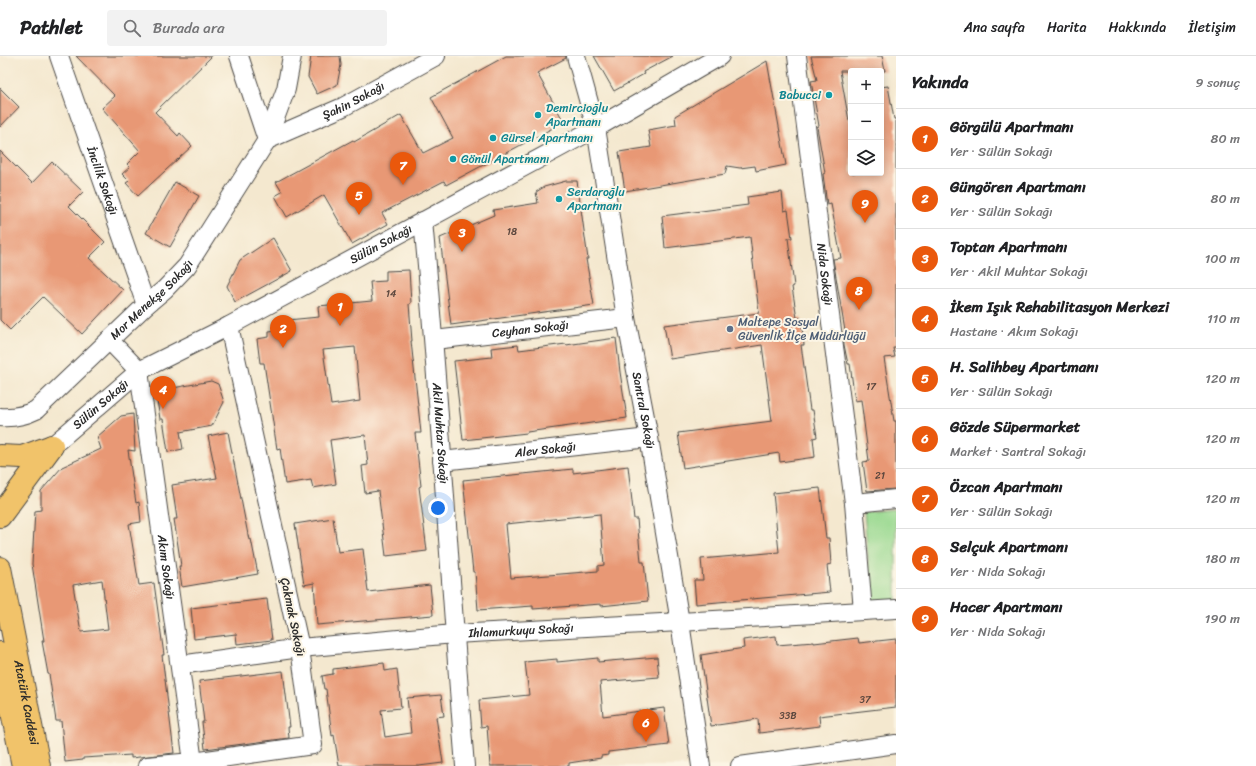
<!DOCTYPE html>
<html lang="tr">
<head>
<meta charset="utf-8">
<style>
  :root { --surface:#fff; --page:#f2f2f2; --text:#202124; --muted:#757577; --line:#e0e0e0; --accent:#ea580c }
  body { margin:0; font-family:Sriracha,sans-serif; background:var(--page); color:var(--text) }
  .controls { position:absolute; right:12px; top:12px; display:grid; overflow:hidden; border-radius:4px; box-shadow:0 2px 10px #0003 }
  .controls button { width:36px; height:36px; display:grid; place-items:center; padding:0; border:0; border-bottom:1px solid var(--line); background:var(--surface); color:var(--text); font:20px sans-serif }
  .you { position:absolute; left:438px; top:452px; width:14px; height:14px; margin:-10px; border:3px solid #fff; border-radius:50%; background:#1a73e8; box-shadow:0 0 0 6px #1a73e833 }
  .badge { display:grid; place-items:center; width:26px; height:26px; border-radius:50%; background:var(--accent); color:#fff; font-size:13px; font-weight:700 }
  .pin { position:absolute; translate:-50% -33px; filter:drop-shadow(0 1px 2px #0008) }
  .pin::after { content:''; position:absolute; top:21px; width:14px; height:12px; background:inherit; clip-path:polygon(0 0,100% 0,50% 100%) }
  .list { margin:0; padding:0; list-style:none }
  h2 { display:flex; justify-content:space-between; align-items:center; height:52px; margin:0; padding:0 16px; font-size:17px }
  h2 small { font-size:13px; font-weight:400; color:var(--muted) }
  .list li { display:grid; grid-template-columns:26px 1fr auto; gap:12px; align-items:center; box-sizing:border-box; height:60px; padding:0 16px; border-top:1px solid var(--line) }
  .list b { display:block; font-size:15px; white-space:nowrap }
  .list p { margin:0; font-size:13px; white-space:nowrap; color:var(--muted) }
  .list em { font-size:13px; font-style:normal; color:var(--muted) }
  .icon { flex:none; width:22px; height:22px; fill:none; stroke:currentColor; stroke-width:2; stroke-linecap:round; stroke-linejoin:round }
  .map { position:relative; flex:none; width:896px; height:710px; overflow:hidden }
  header { display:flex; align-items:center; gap:24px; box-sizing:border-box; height:56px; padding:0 20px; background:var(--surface); border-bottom:1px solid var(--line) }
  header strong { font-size:19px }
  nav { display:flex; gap:22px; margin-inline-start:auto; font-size:14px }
  .search { width:280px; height:36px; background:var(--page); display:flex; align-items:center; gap:10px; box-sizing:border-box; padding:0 14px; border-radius:4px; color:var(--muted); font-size:15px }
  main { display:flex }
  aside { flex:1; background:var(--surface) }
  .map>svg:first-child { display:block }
  .green { fill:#99d990; stroke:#62825e }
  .building { fill:#e89874; fill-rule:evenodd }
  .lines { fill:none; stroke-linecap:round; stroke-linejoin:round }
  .minor-casing { stroke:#494744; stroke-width:20 }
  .major-casing { stroke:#494744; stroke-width:24 }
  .minor { stroke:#fff; stroke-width:18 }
  .major { stroke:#f1c36a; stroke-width:22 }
  .culture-dot { fill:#0f9aa8; stroke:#fcf5e5; stroke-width:1.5 }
  .service-dot { fill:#5c6f8a; stroke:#fcf5e5; stroke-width:1.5 }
  .labels { text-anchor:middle; stroke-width:4; stroke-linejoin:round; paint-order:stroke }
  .number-label { font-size:10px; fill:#5a463d }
  .culture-label { font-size:12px; fill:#0d838f; stroke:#fcf5e5; text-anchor:start }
  .street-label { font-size:12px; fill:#2b2b2b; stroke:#fcf5e5 }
  .service-label { font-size:12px; fill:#4e5e75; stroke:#fcf5e5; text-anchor:start }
</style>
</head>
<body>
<header>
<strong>Pathlet</strong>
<div class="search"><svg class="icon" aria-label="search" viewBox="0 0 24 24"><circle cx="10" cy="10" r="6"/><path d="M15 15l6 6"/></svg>Burada ara</div>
<nav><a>Ana sayfa</a><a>Harita</a><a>Hakkında</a><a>İletişim</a></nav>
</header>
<main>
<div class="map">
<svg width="896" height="710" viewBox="0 0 896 710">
  <rect width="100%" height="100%" fill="#fcf5e5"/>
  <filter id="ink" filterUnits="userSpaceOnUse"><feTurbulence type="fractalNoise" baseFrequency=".025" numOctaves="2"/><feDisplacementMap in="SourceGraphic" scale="8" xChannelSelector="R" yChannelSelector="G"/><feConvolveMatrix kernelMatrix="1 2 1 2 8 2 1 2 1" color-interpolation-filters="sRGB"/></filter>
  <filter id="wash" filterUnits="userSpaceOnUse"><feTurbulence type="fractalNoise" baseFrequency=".012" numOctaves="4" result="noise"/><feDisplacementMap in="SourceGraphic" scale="16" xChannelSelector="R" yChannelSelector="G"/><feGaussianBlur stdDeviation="0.9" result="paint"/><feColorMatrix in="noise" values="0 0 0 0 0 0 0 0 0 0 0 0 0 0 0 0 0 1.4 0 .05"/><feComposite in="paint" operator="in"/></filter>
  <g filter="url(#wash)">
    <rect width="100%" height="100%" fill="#f4e8cf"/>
    <!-- green -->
    <path class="green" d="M896,453V547L872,548L864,456Z"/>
    <g id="blocks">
      <!-- building -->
      <g class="building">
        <path d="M76,0H212L155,56L178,80L180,77L192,90L138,140L126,127L129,125L122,118L130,111L127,108L140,95L102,52L115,40Z"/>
        <path d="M311,0H340L341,9L337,29L317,38L308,21Z"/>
        <path d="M506,0H566V2L537,17L564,66L446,129L444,125L382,157L388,168L352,188L324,139L287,161L275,140L282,136L276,126L353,84L354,86L401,59L423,97L453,82L431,41Z"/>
        <path d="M594,0H673L643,16L644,18L614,35Z"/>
        <path d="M811,0H882L885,15H840L849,65H851V117H881V31L888,30L894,63H896V292H893L895,301L884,302L894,365H896V433L867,435L863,406L869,405L861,344L855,345L850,308H848L844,289L843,276L845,275L833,203L841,202L831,148L827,149L823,118L825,117L817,71L819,70L811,25L817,24Z"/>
        <path d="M767,5L786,109L756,115L755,110L740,112L727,110L725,118L625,135L619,96L651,91L648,74L676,69L675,60Z"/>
        <path d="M0,32L19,51L0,71Z"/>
        <path d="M0,95L32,127L52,106L83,136L69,150L105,186L89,202L123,234L82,278L43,241L10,274L0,264Z"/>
        <path d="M566,125H577L588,203H586L594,249L451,269L440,182L494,159L493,154L538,147L536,136L544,131Z"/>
        <path d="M175,126L199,140L170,191L146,177Z"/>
        <path d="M782,136L784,155L788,154L792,182H788L794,230L792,231L797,262H801L804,289H801L810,354H813L817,381L813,382L815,401L780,406L779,397L683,412L678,377L772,365L762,289L670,303L664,269L759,257L750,181L665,192L662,160L748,149L747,141Z"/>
        <path d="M273,182L292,215L235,246L227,230L240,204Z"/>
        <path d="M409,214L411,247L409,248L412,285H411L421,377H415L421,430L419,431L427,495L386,500L378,435L365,437L362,410L368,409L365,379L330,384L336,428L313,432L311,424L285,428L280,392L277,393L264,307H260L257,283L269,281V275L278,274L277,265L319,261L318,250L372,245L370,226L386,225V215ZM355,291L360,345L331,349L323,294Z"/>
        <path d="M616,282L620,316L627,362L527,376V377L463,384L454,305L492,301L491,292L518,289L519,294L566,288V289Z"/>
        <path d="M211,325L218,328L224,346L212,370L180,376L183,393L168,396L163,363H160L157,344L162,334Z"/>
        <path d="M133,358L135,395L128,394L136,447L139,446L141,466L129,468L139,529L154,527L164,599H162L174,697L131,702V699L83,702V704L65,706L61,665H56L49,618H48L42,585H44L32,508L35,455L41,454V435L62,411L101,393L97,381L121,360ZM102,524L108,573L81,576L73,529Z"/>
        <path d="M228,376L249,484L251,483L258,518L182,531L179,510H181L174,463H177L172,429L217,422L208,380Z"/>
        <path d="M628,410L634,463H637L641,506H644L648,545L601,550V548L533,553V550L478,554L475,516H473L463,424L573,413V417ZM600,458L604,509L598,510V515L511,522L506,468Z"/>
        <path d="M820,432L826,482H829L831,508L827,509L830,536L696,548L694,524H703L701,503L779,496L773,437Z"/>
        <path d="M333,462L338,496L363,493L368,536L430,529L433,559L317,569L314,527L304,529L295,468Z"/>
        <path d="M267,543L272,584L237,588L236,578L194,583L191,552Z"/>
        <path d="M776,580L777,589L814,586V587L858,582L859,587L896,583V651L819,660L820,670L759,677L758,663L711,670L701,599L744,592L743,584Z"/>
        <path d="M657,601L659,621L600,626L603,660L664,652L669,689L608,696V699L601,700V702L569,707V710H490L487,670L481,671L479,644L529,639L525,606L557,603V606L598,602V606Z"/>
        <path d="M384,607L385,615L397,613L401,652L381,654L385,681L411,677L407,642L441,639L444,660L436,661L443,707L419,710H339L334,679L332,680L326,633H324L322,620L333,618V613Z"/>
        <path d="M283,615L290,671H288L289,682L205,693L202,666H204L199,625Z"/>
      </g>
    </g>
  </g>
  <g filter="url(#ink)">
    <use href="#blocks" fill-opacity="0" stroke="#494744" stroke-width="1"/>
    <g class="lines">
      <!-- minor casing -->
      <g class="minor-casing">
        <g id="minor">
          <path id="s1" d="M59,0L146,249"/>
          <path d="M239,0L267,84"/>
          <path id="s2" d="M576,0L596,72L626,262L649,382L680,566L701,710"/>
          <path id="s3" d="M797,0L854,447L863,555"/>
          <path id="s4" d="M267,84L343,51L436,0"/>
          <path id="s5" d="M423,165C440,346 450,528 465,710"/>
          <path id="s6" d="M109,284L139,315L193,706"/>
          <path id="s7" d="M434,284L626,262"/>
          <path id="s8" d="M0,361C14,362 24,360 36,354L146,249L165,233L187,210L267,84L286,33L292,0"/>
          <path id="s9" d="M52,390L139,315L229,270L596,72L720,0"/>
          <path id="s10" d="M442,405L649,382"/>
          <path d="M854,447L896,443"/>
          <path id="s11" d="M180,609L300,592L454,578L680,566L896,553"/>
          <path d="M147,710L193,706L313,689L300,592L229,270"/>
          <path d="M740,710L896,688"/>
        </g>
      </g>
      <!-- major casing -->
      <g class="major-casing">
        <g id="major">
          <path d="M0,400L22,401L52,390"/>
          <path d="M0,460L52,390"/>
          <path id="s12" d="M0,512L39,710"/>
          <path d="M0,597L23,710"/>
        </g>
      </g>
      <!-- minor -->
      <use href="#minor" class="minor"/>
      <!-- major -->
      <use href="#major" class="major"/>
    </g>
  </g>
  <!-- markers -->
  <g class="culture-dot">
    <circle cx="829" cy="39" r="4"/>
    <circle cx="538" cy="59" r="4"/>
    <circle cx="493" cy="82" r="4"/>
    <circle cx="453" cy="103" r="4"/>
    <circle cx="559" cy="143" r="4"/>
  </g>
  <circle class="service-dot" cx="730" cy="273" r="4"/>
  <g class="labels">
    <!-- number labels -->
    <g class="number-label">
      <text x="512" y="179">18</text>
      <text x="391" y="241">14</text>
      <text x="871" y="334">17</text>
      <text x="880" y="423">21</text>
      <text x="865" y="647">37</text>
      <text x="788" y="663">33B</text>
    </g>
    <!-- culture labels -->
    <g class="culture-label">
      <text x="821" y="43" text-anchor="end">Babucci</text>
      <text x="546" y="56">Demircioğlu<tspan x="546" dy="14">Apartmanı</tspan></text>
      <text x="501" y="86">Gürsel Apartmanı</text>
      <text x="461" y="107">Gönül Apartmanı</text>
      <text x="567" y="140">Serdaroğlu<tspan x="567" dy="14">Apartmanı</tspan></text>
    </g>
    <!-- street labels -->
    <g class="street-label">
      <text dy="4" stroke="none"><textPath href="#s4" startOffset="95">Şahin Sokağı</textPath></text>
      <text dy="4" stroke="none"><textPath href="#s1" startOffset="132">İncilik Sokağı</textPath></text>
      <text dy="4" stroke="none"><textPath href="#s9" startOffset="388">Sülün Sokağı</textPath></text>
      <text dy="4" stroke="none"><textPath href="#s3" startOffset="220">Nida Sokağı</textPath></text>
      <text dy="4" stroke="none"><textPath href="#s8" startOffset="197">Mor Menekşe Sokağı</textPath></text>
      <text dy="4" stroke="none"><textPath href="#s7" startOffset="97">Ceyhan Sokağı</textPath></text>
      <text dy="4" stroke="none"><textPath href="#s9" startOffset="64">Sülün Sokağı</textPath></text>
      <text dy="4" stroke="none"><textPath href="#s2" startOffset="361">Santral Sokağı</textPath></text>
      <text dy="4" stroke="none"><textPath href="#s5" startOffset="213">Akil Muhtar Sokağı</textPath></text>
      <text dy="4" stroke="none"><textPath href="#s10" startOffset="104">Alev Sokağı</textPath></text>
      <text dy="4" stroke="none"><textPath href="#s6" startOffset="241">Akım Sokağı</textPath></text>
      <text transform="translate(293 561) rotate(78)" y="4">Çakmak Sokağı</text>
      <text dy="4" stroke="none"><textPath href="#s11" startOffset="343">Ihlamurkuyu Sokağı</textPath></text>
      <text dy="4" stroke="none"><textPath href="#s12" startOffset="137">Atatürk Caddesi</textPath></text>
    </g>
    <!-- service labels -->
    <g class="service-label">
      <text x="738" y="270">Maltepe Sosyal<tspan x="738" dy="14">Güvenlik İlçe Müdürlüğü</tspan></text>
    </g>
  </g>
</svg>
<div class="controls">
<button>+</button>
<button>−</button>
<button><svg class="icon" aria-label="layers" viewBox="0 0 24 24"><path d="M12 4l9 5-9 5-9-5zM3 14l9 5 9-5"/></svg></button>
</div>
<div class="you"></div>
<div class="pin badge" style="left:340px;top:270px">1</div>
<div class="pin badge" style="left:283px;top:292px">2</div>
<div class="pin badge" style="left:462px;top:196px">3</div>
<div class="pin badge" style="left:163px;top:353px">4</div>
<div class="pin badge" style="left:359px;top:159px">5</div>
<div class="pin badge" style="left:646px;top:686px">6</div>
<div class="pin badge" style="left:403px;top:129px">7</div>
<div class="pin badge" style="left:859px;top:254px">8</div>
<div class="pin badge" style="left:865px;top:167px">9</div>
</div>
<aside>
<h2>Yakında<small>9 sonuç</small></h2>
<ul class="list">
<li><span class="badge">1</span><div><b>Görgülü Apartmanı</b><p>Yer · Sülün Sokağı</p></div><em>80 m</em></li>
<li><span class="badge">2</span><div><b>Güngören Apartmanı</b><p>Yer · Sülün Sokağı</p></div><em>80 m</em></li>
<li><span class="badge">3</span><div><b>Toptan Apartmanı</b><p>Yer · Akil Muhtar Sokağı</p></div><em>100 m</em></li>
<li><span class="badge">4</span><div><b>İkem Işık Rehabilitasyon Merkezi</b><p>Hastane · Akım Sokağı</p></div><em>110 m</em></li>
<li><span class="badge">5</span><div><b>H. Salihbey Apartmanı</b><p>Yer · Sülün Sokağı</p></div><em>120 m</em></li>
<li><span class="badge">6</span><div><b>Gözde Süpermarket</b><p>Market · Santral Sokağı</p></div><em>120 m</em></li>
<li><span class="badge">7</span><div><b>Özcan Apartmanı</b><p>Yer · Sülün Sokağı</p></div><em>120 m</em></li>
<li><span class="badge">8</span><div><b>Selçuk Apartmanı</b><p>Yer · Nida Sokağı</p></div><em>180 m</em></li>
<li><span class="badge">9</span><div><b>Hacer Apartmanı</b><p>Yer · Nida Sokağı</p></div><em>190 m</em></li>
</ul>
</aside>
</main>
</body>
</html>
